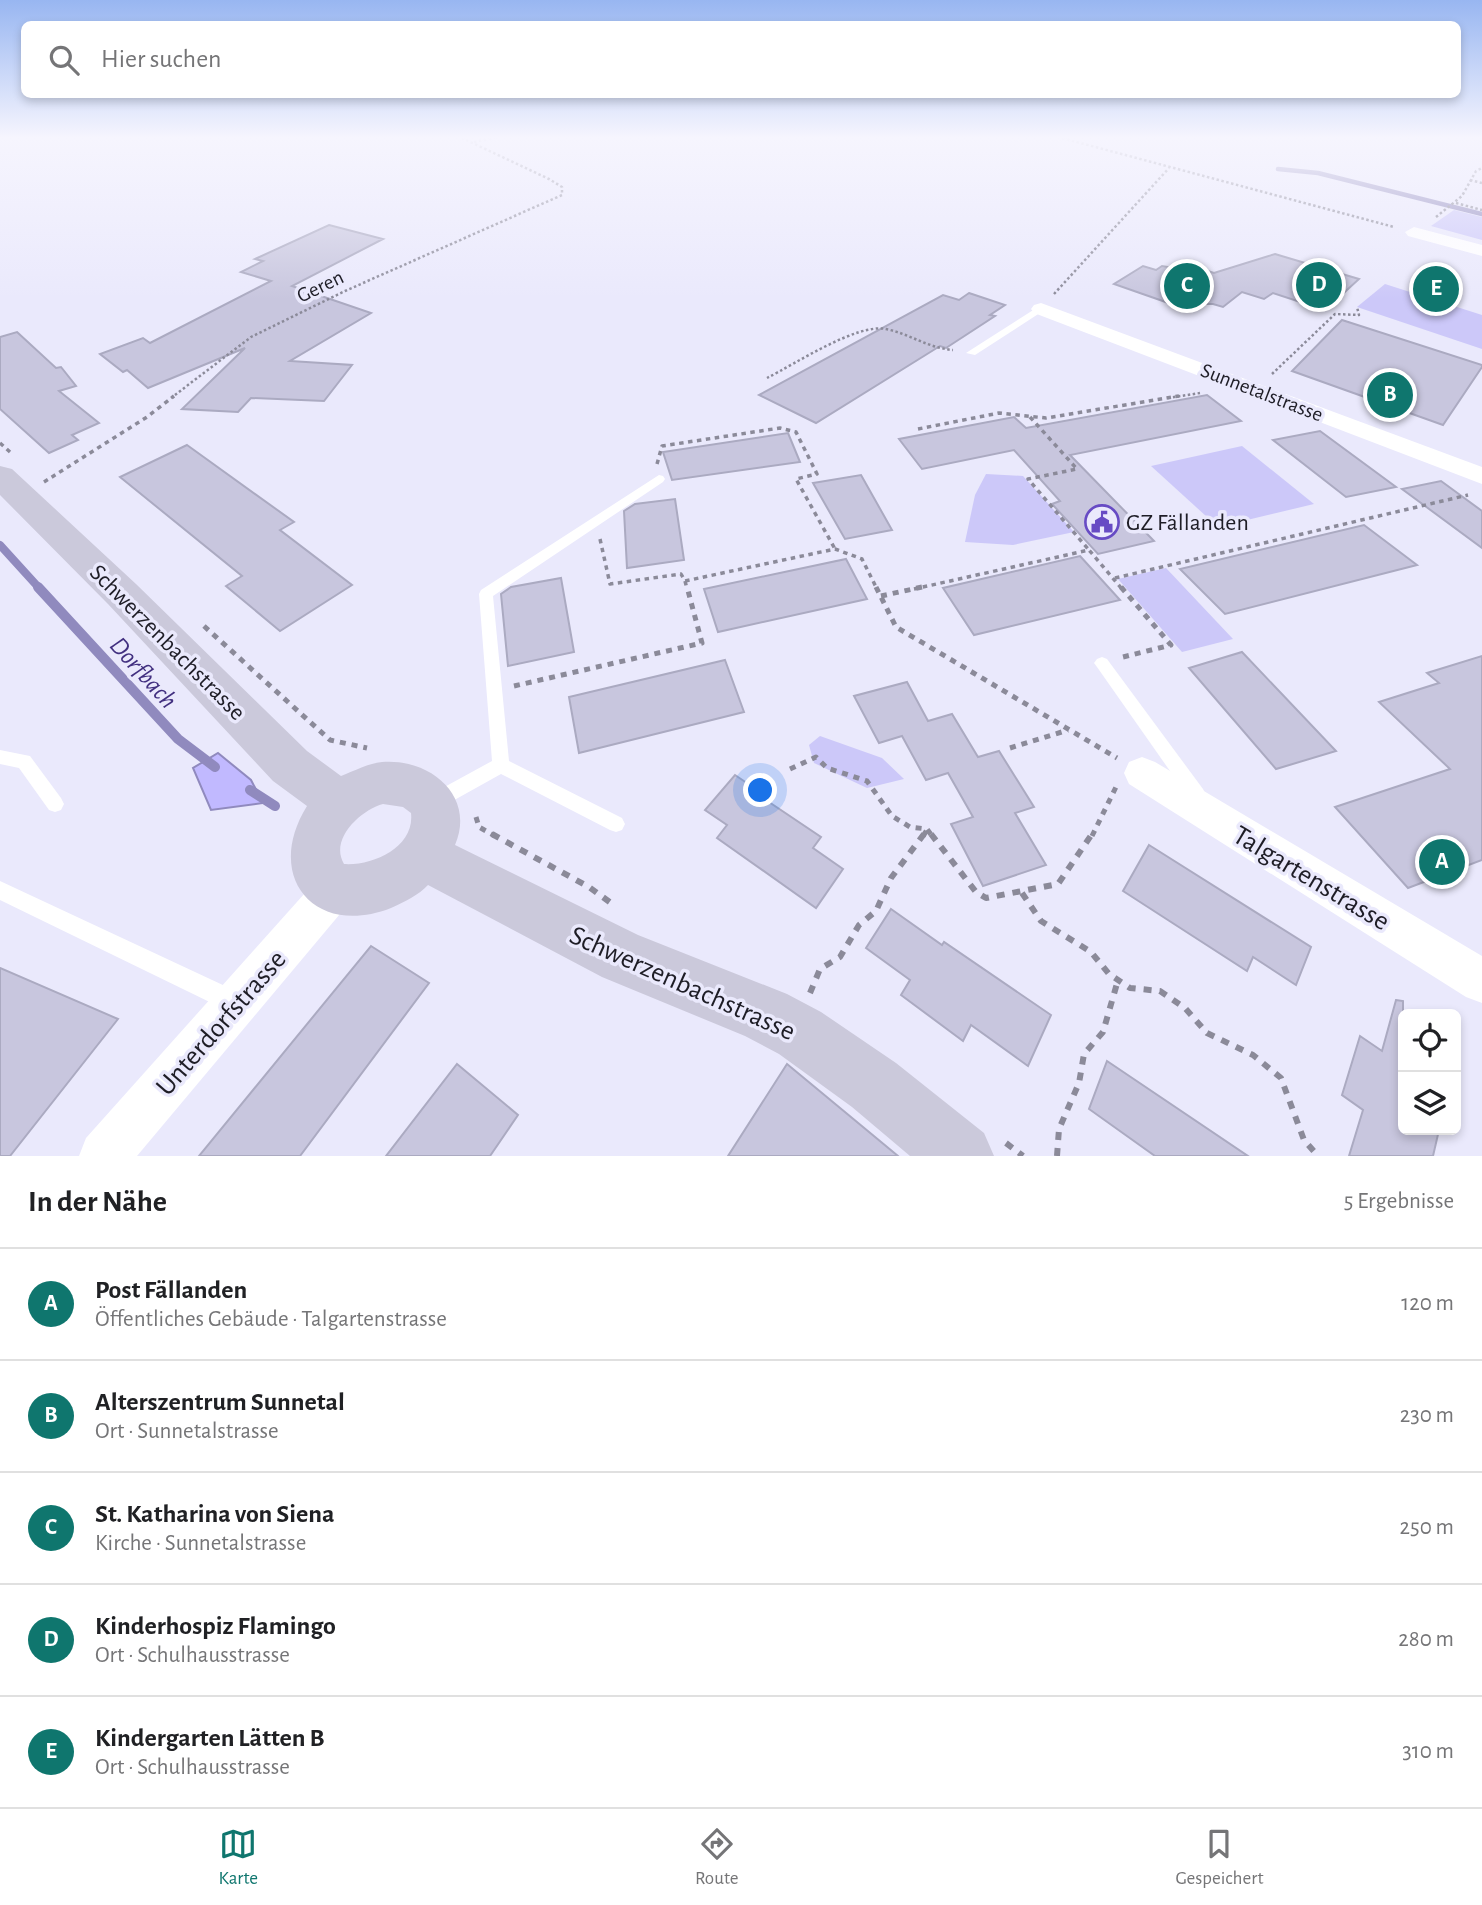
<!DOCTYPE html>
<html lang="de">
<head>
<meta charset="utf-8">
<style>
  :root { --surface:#fff; --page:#f6f6f6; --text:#202124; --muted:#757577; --line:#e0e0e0; --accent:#0f766e }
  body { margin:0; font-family:"Alegreya Sans",sans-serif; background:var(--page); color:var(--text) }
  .controls { position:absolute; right:21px; bottom:21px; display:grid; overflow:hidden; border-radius:10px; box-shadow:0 4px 10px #0003 }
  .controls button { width:63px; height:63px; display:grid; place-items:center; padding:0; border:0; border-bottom:2px solid var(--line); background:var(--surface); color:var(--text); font:35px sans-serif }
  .you { position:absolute; left:761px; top:791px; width:24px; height:24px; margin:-18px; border:5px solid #fff; border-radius:50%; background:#1a73e8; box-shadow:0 0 0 10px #1a73e833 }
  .badge { display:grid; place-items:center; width:46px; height:46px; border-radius:50%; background:var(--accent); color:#fff; font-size:23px; font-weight:700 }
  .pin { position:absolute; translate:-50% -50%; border:4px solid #fff; box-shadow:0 2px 7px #0006 }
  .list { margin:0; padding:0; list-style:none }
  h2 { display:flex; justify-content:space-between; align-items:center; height:91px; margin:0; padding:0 28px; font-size:30px }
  h2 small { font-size:23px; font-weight:400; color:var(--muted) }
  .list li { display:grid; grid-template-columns:46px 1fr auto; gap:21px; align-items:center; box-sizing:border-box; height:112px; padding:0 28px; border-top:2px solid var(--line) }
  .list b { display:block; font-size:26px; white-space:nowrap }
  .list p { margin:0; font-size:23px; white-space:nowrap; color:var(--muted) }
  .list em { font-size:23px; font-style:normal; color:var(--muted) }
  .icon { flex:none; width:38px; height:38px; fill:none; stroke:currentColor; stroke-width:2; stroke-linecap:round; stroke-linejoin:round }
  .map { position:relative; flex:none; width:1482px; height:1156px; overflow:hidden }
  .search { position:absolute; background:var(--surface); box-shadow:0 4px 10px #0003; left:21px; right:21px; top:21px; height:77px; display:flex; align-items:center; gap:18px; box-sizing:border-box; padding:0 24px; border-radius:10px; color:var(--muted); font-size:26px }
  .sheet { height:651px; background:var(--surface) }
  nav { display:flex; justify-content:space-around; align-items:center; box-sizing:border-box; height:98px; border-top:2px solid var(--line); background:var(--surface); font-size:19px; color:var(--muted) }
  nav a { display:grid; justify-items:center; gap:4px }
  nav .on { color:var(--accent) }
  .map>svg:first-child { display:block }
  .green { fill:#ccc8f9 }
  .water { fill:#c1b9ff; stroke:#908abe; stroke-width:2 }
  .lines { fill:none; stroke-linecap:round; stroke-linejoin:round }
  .stream-far2 { stroke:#908abe; stroke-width:4.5 }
  .stream-far1 { stroke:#908abe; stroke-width:8 }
  .stream { stroke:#908abe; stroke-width:10 }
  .building { fill:#c8c6de; stroke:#abaac1; stroke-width:2 }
  .path-far3 { stroke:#8b8a99; stroke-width:2.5; stroke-dasharray:2.5 2.5; stroke-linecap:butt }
  .path-far2 { stroke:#8b8a99; stroke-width:3.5; stroke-dasharray:4.5 4.5; stroke-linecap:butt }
  .path-far1 { stroke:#8b8a99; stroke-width:5; stroke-dasharray:6 6; stroke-linecap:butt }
  .path { stroke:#8b8a99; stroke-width:6; stroke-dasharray:8 8; stroke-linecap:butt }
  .lane { fill:#fff; fill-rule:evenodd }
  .street { fill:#fff; fill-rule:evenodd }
  .secondary { fill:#cbc9db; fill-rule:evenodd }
  .labels { text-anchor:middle; stroke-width:7; stroke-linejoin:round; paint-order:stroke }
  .far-street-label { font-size:21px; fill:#1e1d26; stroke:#eae9fc }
  .poi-label { font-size:24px; fill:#1e1d26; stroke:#eae9fc; text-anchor:start }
  .street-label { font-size:24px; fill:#1e1d26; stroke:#eae9fc }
  .water-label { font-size:26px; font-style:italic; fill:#423080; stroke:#eae9fc }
  .near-street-label { font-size:28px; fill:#1e1d26; stroke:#eae9fc }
</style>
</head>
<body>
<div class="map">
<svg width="1482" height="1156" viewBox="0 0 1482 1156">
  <rect width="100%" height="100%" fill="#eae9fc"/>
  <!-- green -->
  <g class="green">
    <path d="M1454,210L1482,217V240L1431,226Z"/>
    <path d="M1385,284L1482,315V349L1357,307Z"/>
    <path d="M1242,446L1314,504L1218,527L1151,466Z"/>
    <path d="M986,474L1023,476L1074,532L1013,545L965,542L975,495Z"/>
    <path d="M1166,568L1233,639L1182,652L1118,579Z"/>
    <path d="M820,736L882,758L904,779L867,788L814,763L809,745Z"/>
  </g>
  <!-- water -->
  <path class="water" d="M218,753L251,780L263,803L211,810L193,768Z"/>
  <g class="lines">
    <!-- stream-far2 -->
    <path class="stream-far2" d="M1278,169L1318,173L1482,214"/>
    <!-- stream-far1 -->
    <path class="stream-far1" d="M0,545L40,589"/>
    <!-- stream -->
    <g class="stream">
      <path d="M38,587L178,739L215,767"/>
      <path d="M250,790L275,806"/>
    </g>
  </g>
  <!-- building -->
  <g class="building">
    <path d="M329,225L383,239L292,286L371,313L290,361L352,365L324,401L251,398L238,412L182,409L245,348L148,388L127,370L123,372L100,354L143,338L150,343L271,281L241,272L263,261L255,259Z"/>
    <path d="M1275,254L1359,279L1325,310L1273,293L1264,299L1242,292L1223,307L1213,304H1183L1180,307L1114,284L1143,266L1156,270L1162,266L1186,270L1193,266L1214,273Z"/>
    <path d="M969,293L1005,305L990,315L995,316L946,348L940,346L816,423L759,395L943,295L959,300Z"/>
    <path d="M1342,320L1482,365V367L1443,425L1292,371Z"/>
    <path d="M17,332L56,368L61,367L76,386L59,391L99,423L72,435L78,440L49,453L0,409V337Z"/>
    <path d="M1207,395L1241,421L1070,455L1154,541L1098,554L1052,504L1060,501L1014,450L922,469L899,439L1014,417L1026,428Z"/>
    <path d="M1320,431L1396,487L1346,497L1273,440Z"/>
    <path d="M788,433L800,462L672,480L663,452Z"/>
    <path d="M187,445L294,522L280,530L352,585L280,631L226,586L242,576L120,477Z"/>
    <path d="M861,475L892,530L845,539L813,483Z"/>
    <path d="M1441,481L1482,511V548L1402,489Z"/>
    <path d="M675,499L684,560L627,568L624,511L635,504Z"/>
    <path d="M1364,525L1417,565L1225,614L1180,569Z"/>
    <path d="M1080,556L1120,600L974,635L943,588Z"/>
    <path d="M846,559L867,599L718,632L704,589Z"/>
    <path d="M561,578L574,652L508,666L501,594L511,587Z"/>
    <path d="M1242,652L1336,751L1276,769L1189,668Z"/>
    <path d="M1482,656V860L1408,888L1335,807L1450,769L1379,702L1439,683L1427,673Z"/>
    <path d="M725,660L744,712L579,753L569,697Z"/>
    <path d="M907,682L928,721L952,714L978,757L999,751L1034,807L1015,813L1046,865L983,886L951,824L973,817L948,773L926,780L902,736L879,743L854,696Z"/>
    <path d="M735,775L766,796L763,798L821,837L813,848L843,869L816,908L717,838L727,825L705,810Z"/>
    <path d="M1149,845L1311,947L1296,985L1253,957L1247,971L1123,891Z"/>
    <path d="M891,909L942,945L944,942L1051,1015L1028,1066L971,1025L963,1041L901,995L910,980L866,948Z"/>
    <path d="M371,946L429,983L300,1156H199Z"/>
    <path d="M0,968L118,1019L10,1156H0Z"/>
    <path d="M1396,1000L1403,1001V1130H1439L1433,1156H1349L1363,1110L1342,1095L1360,1036L1382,1051Z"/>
    <path d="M1107,1061L1248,1156H1155L1089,1109Z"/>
    <path d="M457,1064L518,1115L490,1156H386Z"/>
    <path d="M787,1064L898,1156H728Z"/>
  </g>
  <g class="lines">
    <!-- path-far3 -->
    <g class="path-far3">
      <path d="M1062,138L1394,227"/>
      <path d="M474,142L495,138"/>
      <path d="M1470,180L1482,183"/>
      <path d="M1456,203L1482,210"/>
      <path d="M1436,217L1462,196L1476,171L1482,168"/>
      <path d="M1054,294L1169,168"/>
      <path d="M1272,374L1335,314L1359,315L1357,307"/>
      <path d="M767,378C795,364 857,323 886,329C910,334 928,348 953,350"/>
      <path d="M171,398L251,337L345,291L562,195V187L549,179L462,138"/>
      <path d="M1168,398L1200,393"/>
    </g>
    <!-- path-far2 -->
    <g class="path-far2">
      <path d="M1030,417L1077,469L1028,479L1089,550"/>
      <path d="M918,429L999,413L1046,418L1179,396"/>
      <path d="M0,443L10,452"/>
      <path d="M657,464L662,446L780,428L796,432L817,474L796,479L835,549"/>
      <path d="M44,482L147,417L174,396"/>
      <path d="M600,539L610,584L681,574L685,581L835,549L862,559L877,589"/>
      <path d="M1115,578L1468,495"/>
      <path d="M685,581L687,589"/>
      <path d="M914,589L1089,550L1122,589"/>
    </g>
    <!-- path-far1 -->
    <g class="path-far1">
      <path d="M876,587L896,627L1117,758"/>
      <path d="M1121,587L1171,645L1123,657"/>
      <path d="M881,596L922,587"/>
      <path d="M204,626L330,740L367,748"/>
      <path d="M514,686L702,643L687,587"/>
      <path d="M1010,748L1068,730"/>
      <path d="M790,769L816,757L827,768L867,781L892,816L910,827L927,829L932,836"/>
      <path d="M476,817L479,827L495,836"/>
      <path d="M923,836L927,830"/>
      <path d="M1092,836L1116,787"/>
    </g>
    <!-- path -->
    <g class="path">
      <path d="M492,834L589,887L611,903"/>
      <path d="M931,834L976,892L986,898L1058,884L1092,834"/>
      <path d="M1022,893L1041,921L1091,952L1109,974L1130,988L1160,991L1185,1008L1207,1033L1253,1055L1281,1078L1304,1140L1318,1156"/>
      <path d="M810,993L820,969L840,957L859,925L876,911L891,878L924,834"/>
      <path d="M1006,1143L1023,1156"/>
      <path d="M1057,1156L1059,1129L1079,1083L1084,1054L1103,1032L1118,980"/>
    </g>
    <!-- lane -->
    <g class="lane">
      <path d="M1038,307L1046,309L975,355L966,353Z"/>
      <path d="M659,475L663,476L665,479L663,482L493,596L509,761L622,818L625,824L622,830L616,832L610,830L501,774L440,808L434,810L428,808L425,802L428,796L492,761L479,594L481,590Z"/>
      <path d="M1102,657L1107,659L1203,789L1206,795L1203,801L1197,803L1191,801L1097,667L1094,663L1097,659Z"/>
      <path d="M0,750L30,756L61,798L64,804L61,810L55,812L49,810L19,768L0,764Z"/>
      <path d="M0,881L240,993L243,1001L240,1009L232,1012L224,1009L0,900Z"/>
    </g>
    <!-- street -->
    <g class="street">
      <path d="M1414,227L1482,245V256L1408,236L1405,232Z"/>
      <path d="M1041,303L1482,467V484L1034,313L1031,309L1034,305Z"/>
      <path d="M1142,757L1155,762L1482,956V1003L1466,997L1129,784L1124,773L1129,762Z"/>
      <path d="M336,868L350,874L357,888L350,902L137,1156H79L86,1138L322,874Z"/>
    </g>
    <!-- secondary -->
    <path class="secondary" d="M0,466L12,469L136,584L307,751L341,776C354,771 369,763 382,762C430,758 476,796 455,845L638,935L787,994L821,1012L896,1063L984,1133L994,1156H910L852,1107L779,1054L745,1036L602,977L428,885C419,895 404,902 391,908C315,938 263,877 307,806L273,781L108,604L0,495ZM383,804L403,807L411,813C415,847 373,866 344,864C329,839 361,810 383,804Z"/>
  </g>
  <!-- sky -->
  <linearGradient id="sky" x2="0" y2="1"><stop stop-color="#98b6f1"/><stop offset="0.46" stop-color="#f6f5fe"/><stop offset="1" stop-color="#f6f5fe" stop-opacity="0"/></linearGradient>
  <rect width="1482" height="299" fill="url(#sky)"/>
  <!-- icons -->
  <defs>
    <g id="civic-ring" transform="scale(1.75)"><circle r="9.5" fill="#eae9fc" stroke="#674bc4" stroke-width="1.5"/><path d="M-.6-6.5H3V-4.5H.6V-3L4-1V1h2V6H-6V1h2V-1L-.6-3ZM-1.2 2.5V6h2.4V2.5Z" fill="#674bc4"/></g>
  </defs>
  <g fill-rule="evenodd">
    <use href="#civic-ring" x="1102" y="522"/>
  </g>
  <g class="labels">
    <!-- far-street labels -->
    <g class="far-street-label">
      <text transform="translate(320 286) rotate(-26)" y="7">Geren</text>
      <text transform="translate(1262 392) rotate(21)" y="7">Sunnetalstrasse</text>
    </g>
    <!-- poi labels -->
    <g class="poi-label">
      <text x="1126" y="530">GZ Fällanden</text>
    </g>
    <!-- street labels -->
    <g class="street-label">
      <text transform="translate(168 642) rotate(45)" y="8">Schwerzenbachstrasse</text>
    </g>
    <!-- water labels -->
    <g class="water-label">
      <text transform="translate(144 672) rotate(48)" y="9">Dorfbach</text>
    </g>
    <!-- near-street labels -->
    <g class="near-street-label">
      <text transform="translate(1312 877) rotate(31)" y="10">Talgartenstrasse</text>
      <text transform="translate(683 982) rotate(24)" y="10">Schwerzenbachstrasse</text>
      <text transform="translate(220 1022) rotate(-49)" y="10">Unterdorfstrasse</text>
    </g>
  </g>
</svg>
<div class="controls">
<button><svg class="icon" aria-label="locate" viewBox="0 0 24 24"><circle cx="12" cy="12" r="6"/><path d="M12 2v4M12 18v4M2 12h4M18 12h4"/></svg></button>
<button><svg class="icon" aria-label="layers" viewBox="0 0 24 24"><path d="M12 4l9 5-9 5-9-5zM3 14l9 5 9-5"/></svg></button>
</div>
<div class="you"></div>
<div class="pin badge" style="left:1442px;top:862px">A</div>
<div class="pin badge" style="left:1390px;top:395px">B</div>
<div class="pin badge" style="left:1187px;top:286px">C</div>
<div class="pin badge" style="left:1319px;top:285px">D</div>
<div class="pin badge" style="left:1436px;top:289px">E</div>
<div class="search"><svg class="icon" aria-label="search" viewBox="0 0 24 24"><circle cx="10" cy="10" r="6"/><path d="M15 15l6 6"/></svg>Hier suchen</div>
</div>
<section class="sheet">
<h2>In der Nähe<small>5 Ergebnisse</small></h2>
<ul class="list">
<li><span class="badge">A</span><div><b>Post Fällanden</b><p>Öffentliches Gebäude · Talgartenstrasse</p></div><em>120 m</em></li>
<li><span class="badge">B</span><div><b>Alterszentrum Sunnetal</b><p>Ort · Sunnetalstrasse</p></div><em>230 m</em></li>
<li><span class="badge">C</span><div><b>St. Katharina von Siena</b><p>Kirche · Sunnetalstrasse</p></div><em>250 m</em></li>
<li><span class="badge">D</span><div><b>Kinderhospiz Flamingo</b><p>Ort · Schulhausstrasse</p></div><em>280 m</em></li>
<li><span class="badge">E</span><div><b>Kindergarten Lätten B</b><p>Ort · Schulhausstrasse</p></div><em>310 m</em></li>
</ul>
</section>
<nav>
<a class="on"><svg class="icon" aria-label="map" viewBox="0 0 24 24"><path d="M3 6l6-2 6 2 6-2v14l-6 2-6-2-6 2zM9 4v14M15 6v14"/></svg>Karte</a>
<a><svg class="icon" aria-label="directions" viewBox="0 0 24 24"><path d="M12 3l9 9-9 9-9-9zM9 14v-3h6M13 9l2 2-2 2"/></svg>Route</a>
<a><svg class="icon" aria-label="saved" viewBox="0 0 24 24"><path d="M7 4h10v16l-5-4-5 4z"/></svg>Gespeichert</a>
</nav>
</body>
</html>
